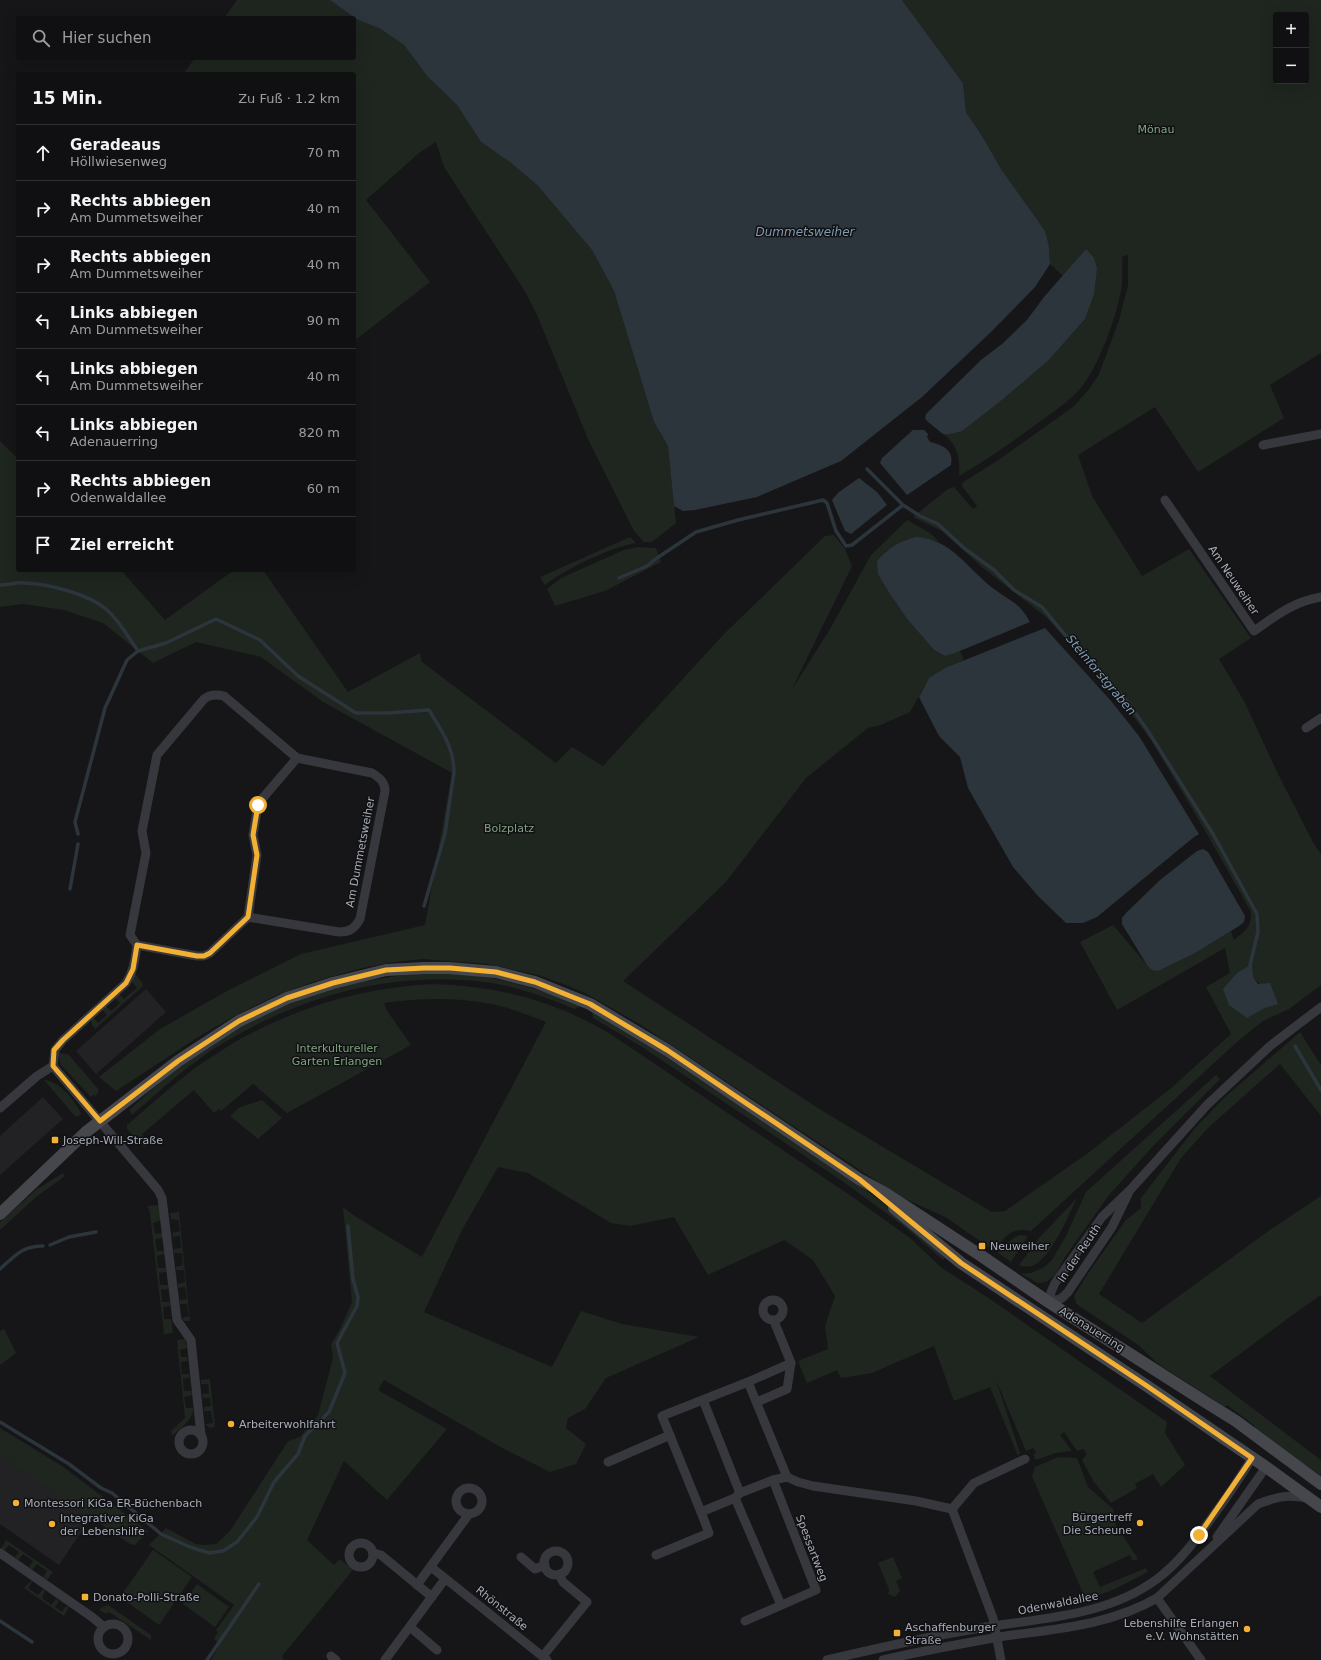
<!DOCTYPE html>
<html lang="de">
<head>
<meta charset="utf-8">
<style>
  :root { --surface:#101012; --page:#19191b; --text:#f1f3f6; --muted:#9c9d9f; --line:#303032 }
  body { margin:0; font-family:"DejaVu Sans",sans-serif; background:var(--page); color:var(--text) }
  .controls { position:absolute; right:12px; top:12px; display:grid; overflow:hidden; border-radius:4px; box-shadow:0 4px 16px #0002 }
  .controls button { width:36px; height:36px; display:grid; place-items:center; padding:0; border:0; border-bottom:1px solid var(--line); background:var(--surface); color:var(--text); font:20px sans-serif }
  .stop { position:absolute; width:12px; height:12px; margin:-9px; border:3px solid #f2b134; border-radius:50%; background:#fff }
  .stop.end { background:#f2b134; border-color:#fff; box-shadow:0 1px 4px #0008 }
  .list { margin:0; padding:0; list-style:none }
  h2 { display:flex; justify-content:space-between; align-items:center; height:52px; margin:0; padding:0 16px; font-size:17px }
  h2 small { font-size:13px; font-weight:400; color:var(--muted) }
  .list li { display:grid; grid-template-columns:26px 1fr auto; gap:12px; align-items:center; box-sizing:border-box; height:56px; padding:0 16px; border-top:1px solid var(--line) }
  .list b { display:block; font-size:15px; white-space:nowrap }
  .list p { margin:0; font-size:13px; white-space:nowrap; color:var(--muted) }
  .list em { font-size:13px; font-style:normal; color:var(--muted) }
  .icon { flex:none; width:22px; height:22px; fill:none; stroke:currentColor; stroke-width:2; stroke-linecap:round; stroke-linejoin:round }
  .map { position:relative; flex:none; width:1321px; height:1660px; overflow:hidden }
  .search { position:absolute; background:var(--surface); box-shadow:0 4px 16px #0002; left:16px; top:16px; width:340px; height:44px; display:flex; align-items:center; gap:10px; box-sizing:border-box; padding:0 14px; border-radius:4px; color:var(--muted); font-size:15px }
  .panel { position:absolute; background:var(--surface); box-shadow:0 4px 16px #0002; left:16px; top:72px; width:340px; height:500px; border-radius:4px }
  .map>svg:first-child { display:block }
  .built { fill:#222225 }
  .green { fill:#1e261f; fill-rule:evenodd }
  .water { fill:#2c353c }
  .lines { fill:none; stroke-linecap:round; stroke-linejoin:round }
  .stream { stroke:#2c353c; stroke-width:3.5 }
  .minor { stroke:#37383d; stroke-width:9 }
  .secondary { stroke:#45474d; stroke-width:12 }
  .route { stroke:#f2b134; stroke-width:5 }
  .poi-dot { fill:#f2b134; stroke:#111113; stroke-width:1.5 }
  .labels { text-anchor:middle; stroke-width:3; stroke-linejoin:round; paint-order:stroke }
  .park-label { font-size:11px; fill:#7fa381; stroke:#111113 }
  .street-label { font-size:11px; fill:#a8adb8; stroke:#111113 }
  .poi-label { font-size:11px; fill:#a8adb8; stroke:#111113; text-anchor:start }
  .water-label { font-size:12px; font-style:italic; fill:#7f9bb3; stroke:#111113 }
</style>
</head>
<body>
<div class="map">
<svg width="1321" height="1660" viewBox="0 0 1321 1660">
  <rect width="100%" height="100%" fill="#161618"/>
  <!-- built -->
  <g class="built">
    <path d="M146,989L166,1012L96,1074L76,1051Z"/>
    <path d="M43,1097L63,1119L0,1175V1136Z"/>
    <path d="M0,1450L46,1483L44,1487L47,1483L92,1516L59,1565L0,1524Z"/>
  </g>
  <!-- green -->
  <g class="green">
    <path d="M237,0H330L356,19L381,28L404,45L427,76L457,105L481,142L511,163L538,186L592,250L614,291L654,422L668,446L676,523L652,542H644L634,531L588,439L537,315L526,293L444,167L436,142L419,153L366,200L430,282L354,341V74H183L195,58H354V18H224Z"/>
    <path d="M902,0H1321V353L1270,385L1284,418L1198,472L1155,407L1078,455L1092,496L1142,576L1189,549L1251,638L1219,659L1244,701L1280,778L1314,844L1321,854V985L1289,1009L1263,1021L1237,1042L1031,1231C1011,1227 1005,1236 994,1251L947,1218L899,1196L641,1025L585,993L566,985L538,975L488,964L422,959L388,963L362,968L313,982L277,995L240,1013L203,1034L116,1091L99,1077L160,1029L227,991L301,954L425,925L452,773L323,702L261,657L196,642L153,663L103,623L64,610L23,604L0,607V441L18,459V570H121L165,620L234,570H263L348,692L420,653L422,662L556,763L572,747L603,766L724,634L825,536L834,535L845,549L852,566L791,691L830,629L871,555L907,520L930,533L939,542C914,533 905,539 885,552L908,620L934,650L945,656L960,651L964,660L947,668L929,678L910,712L881,725L868,728L806,778L725,883L623,981L821,1110L992,1212L1005,1211L1088,1153L1170,1089L1231,1034L1206,987L1230,973L1225,948L1117,1010L1080,942L1113,925L1147,965L1197,952L1231,931L1234,940C1246,930 1251,928 1251,912L1203,827L1151,740L1120,699L1046,617L983,568L942,531L913,517L948,489L954,487L973,509L977,506L962,486L963,482L997,461L1073,407L1090,388L1099,374L1119,320L1128,286V255L1122,257C1122,268 1123,280 1121,290C1116,318 1101,358 1086,381C1074,399 1054,411 1038,423C1012,442 987,460 959,476C960,459 958,444 943,434H950L1002,400L1048,361L1085,319L1086,249L1063,276L1050,264L1049,247L1001,169L984,139L966,112L963,83ZM1276,15H1306V81H1276ZM1253,977L1278,1003L1265,1008L1247,1018Z"/>
    <path d="M630,537L636,543C609,548 567,568 545,585L540,577Z"/>
    <path d="M638,547L656,548L661,562L605,591L555,606L547,589L561,578L624,550Z"/>
    <path d="M135,974L142,982L143,986L95,1029L92,1025L91,1019L93,1017L98,1023L107,1015L102,1009L106,1006L111,1011L120,1003L115,998L119,994L124,999L137,988L131,981Z"/>
    <path d="M411,974C425,974 440,973 454,974C498,976 541,989 581,1006L574,1009C546,997 515,986 485,982C393,971 304,995 225,1042C191,1062 162,1089 132,1115L129,1110C150,1091 171,1072 194,1056C234,1027 281,1005 327,990C354,982 383,978 411,974Z"/>
    <path d="M434,984C501,987 554,1000 612,1035L854,1198L910,1238L942,1268L987,1297L1167,1422L1165,1433L1185,1465L1161,1487L1153,1474L1135,1484L1137,1488L1111,1503L1094,1482L1082,1460L1087,1454L1083,1449L1077,1451L1064,1432L1060,1435L1072,1451L1056,1453L1036,1460L1033,1455L1036,1453L1033,1448L1026,1451L996,1380L1020,1453L1018,1456L990,1387L954,1401L934,1346L872,1373L841,1378L837,1370L807,1383L798,1361L828,1349L825,1326L835,1296L813,1260L784,1240L708,1275L674,1217L630,1226L611,1223L528,1173L498,1167L462,1230L424,1312L552,1367L581,1311L622,1324L699,1337L606,1378L585,1409L568,1418L566,1428L586,1444L576,1464L550,1472L504,1449L384,1380L378,1390L447,1429L387,1500L344,1461L307,1540L334,1565L340,1559L353,1570L282,1656L284,1660H211L220,1643L214,1639L218,1632L216,1630L234,1605L149,1545L166,1528L196,1544L204,1545L216,1544L230,1531L288,1441L300,1437L318,1415L333,1358L331,1344L340,1329L352,1302L343,1207L353,1215L422,1257L546,1022C529,1015 510,1008 492,1004C456,997 420,998 384,1003L386,1009L411,1045L287,1113L253,1084L221,1111L219,1109L214,1113L194,1090L142,1134L149,1143L144,1147L127,1129V1125C146,1109 165,1091 185,1076C200,1063 218,1053 235,1042C297,1007 363,987 434,984Z"/>
    <path d="M592,1012L632,1034L873,1195L899,1216L945,1258L943,1260L905,1227L845,1183L642,1047L593,1018Z"/>
    <path d="M1300,1032L1321,1065V1116L1280,1064L1208,1128L1181,1158L1099,1294L1142,1323L1267,1232L1321,1196V1295L1298,1311L1210,1376L1321,1460V1476L1254,1429L1255,1426L1227,1405L1225,1407L1157,1363L1137,1344L1079,1306L1076,1303L1074,1296L1089,1272L1126,1220L1141,1208V1198L1195,1128L1225,1097Z"/>
    <path d="M59,1053L68,1054L99,1090L96,1096L93,1095L91,1097L60,1064Z"/>
    <path d="M1216,1075L1220,1079L1154,1145L1109,1195L1065,1257L1055,1275L1046,1282L1038,1283L1021,1274L1031,1273L1043,1268L1052,1260L1066,1236L1086,1192Z"/>
    <path d="M44,1080C58,1080 76,1101 81,1114L78,1116H75Z"/>
    <path d="M262,1100L282,1118L258,1139L230,1116L240,1107Z"/>
    <path d="M63,1173L65,1176L36,1197L0,1230V1222L37,1189Z"/>
    <path d="M1077,1198C1069,1215 1049,1261 1032,1266C1028,1267 1023,1267 1019,1265L1039,1238Z"/>
    <path d="M159,1205L161,1220L153,1223L155,1234L162,1233L163,1238L155,1239L157,1251H164V1254L157,1256L158,1268H166V1272L159,1273L160,1285H168V1289L161,1290L162,1302H170V1306L163,1307L164,1319H171L173,1333L164,1334L150,1214L148,1206Z"/>
    <path d="M179,1212L190,1321H184L182,1318L189,1316L187,1304H180V1300L187,1299L185,1287L178,1288V1284L185,1282L184,1270H176V1267L183,1265L182,1253H174V1249L181,1248L180,1236L173,1237L172,1233L180,1231L178,1220L171,1219L170,1213Z"/>
    <path d="M1019,1235L1028,1236L1011,1262L998,1253L1012,1239Z"/>
    <path d="M4,1329L16,1353L0,1365V1331Z"/>
    <path d="M185,1339L187,1348L180,1350L181,1357H187L188,1361L181,1362L182,1374H189L190,1377L183,1379L184,1391H191L192,1395L184,1397L186,1408H193C195,1418 179,1429 172,1436L171,1431L185,1418L177,1340Z"/>
    <path d="M210,1379L215,1427L210,1428L205,1424L213,1423L211,1411H204V1407L211,1406L210,1398H203L202,1394L209,1393L208,1384H201V1380Z"/>
    <path d="M0,1428L62,1466L148,1531L135,1545L130,1544L0,1455Z"/>
    <path d="M1058,1457L1077,1458L1088,1487L1113,1509L1116,1525L1138,1559L1133,1561L1130,1555L1093,1572L1100,1587L1146,1568L1148,1572L1115,1589L1086,1600L1032,1476L1035,1467Z"/>
    <path d="M6,1540L53,1572L47,1580L43,1577L47,1571L37,1564L32,1570L29,1567L33,1561L23,1554L18,1560L15,1557L19,1552L9,1545L3,1552L0,1550Z"/>
    <path d="M153,1550L192,1577L159,1625L120,1597Z"/>
    <path d="M893,1557L902,1578L896,1581L900,1591L895,1597L888,1594L889,1589L878,1563Z"/>
    <path d="M31,1581L32,1582L28,1588L38,1595L43,1589L45,1591L42,1598L51,1605L56,1599L59,1601L55,1607L62,1612L66,1606L69,1607L64,1616L24,1588Z"/>
    <path d="M197,1584L229,1607L215,1627L183,1604Z"/>
    <path d="M108,1605L151,1635V1640L109,1612L106,1614L99,1610L102,1607Z"/>
  </g>
  <!-- water -->
  <g class="water">
    <path d="M330,0H902L963,83L966,112L984,139L1001,169L1045,231L1049,247L1050,264L1035,287L991,332L922,397L841,461L757,497L695,510L683,511L674,506L668,446L654,422L614,291L592,250L538,186L511,163L481,142L457,105L427,76L404,45L381,29L356,19Z"/>
    <path d="M1086,249L1094,258L1097,268L1094,294L1085,319L1048,361L1002,400L962,431L950,434H943L927,421L925,418L926,414L981,360L1002,344L1027,320L1044,297Z"/>
    <path d="M913,430H924L928,434L927,437L930,442C943,445 954,450 951,465L907,495L880,463L882,458Z"/>
    <path d="M859,478L877,492L887,505L851,534L845,531L832,500L839,492Z"/>
    <path d="M917,537C951,539 969,570 994,589C1010,601 1020,603 1030,622L955,653L945,656L934,650L908,620L890,594L878,574L877,561C888,548 901,540 917,537Z"/>
    <path d="M1045,628L1111,701L1139,736L1199,834L1194,837L1097,917L1083,923H1066L1038,896L1013,867L968,788L960,757L939,736L919,697L929,678L945,668Z"/>
    <path d="M1203,849L1208,852L1245,916L1244,922L1239,926L1197,952L1158,971L1152,970L1147,965L1122,924V918L1126,913L1160,880L1197,851Z"/>
    <path d="M1252,964L1253,977L1258,984L1270,983L1278,1004L1265,1008L1247,1018L1229,1005L1223,989L1237,973Z"/>
  </g>
  <g class="lines">
    <!-- stream -->
    <g class="stream">
      <path d="M867,469L903,505L920,516L938,524L964,548L994,570L1014,590L1042,607L1066,636L1095,664L1129,704L1148,731L1213,834L1257,914L1258,932L1250,965"/>
      <path d="M619,578L647,566L657,558L696,532L738,520L823,500L827,503L836,531L846,546L852,545L903,505"/>
      <path d="M0,585C8,585 17,582 25,583C49,584 88,594 106,609C120,621 128,637 138,651"/>
      <path d="M78,834L75,822L105,708L127,660L138,651L166,643L216,619L260,640L298,676L356,713H388L429,710C441,730 454,747 454,772L445,834L424,906"/>
      <path d="M70,889L78,844"/>
      <path d="M1295,1046L1321,1090"/>
      <path d="M50,1245L69,1237L96,1232"/>
      <path d="M0,1269C15,1256 22,1246 43,1246"/>
      <path d="M0,1422L69,1464L101,1488L112,1493L161,1534L190,1547L209,1553L223,1551L237,1542L257,1517L274,1482L298,1454L305,1436L329,1412L345,1373L337,1343L357,1306L358,1297L353,1279L348,1226"/>
      <path d="M0,1621L32,1642"/>
      <path d="M207,1660L259,1584"/>
    </g>
    <!-- minor -->
    <g class="minor">
      <path d="M1263,445L1321,434"/>
      <path d="M1165,500L1254,631C1277,615 1293,602 1321,597"/>
      <path d="M1306,728L1321,718"/>
      <path d="M248,917L257,855L253,835L258,805L262,799L297,758"/>
      <path d="M137,945L197,956H204L210,953L248,917L339,932C350,932 355,928 360,919L385,791C385,782 380,778 372,773L297,758L224,696C216,694 210,694 204,699L157,755L142,831L146,853L130,935L137,945C135,959 134,971 126,983L63,1040L55,1050L53,1066L158,1190L162,1198L177,1320L191,1340L201,1435"/>
      <path d="M0,1108L37,1076L53,1066"/>
      <circle cx="773" cy="1310" r="10"/>
      <path d="M1050,1303L1051,1292L1055,1283L1102,1217L1131,1189L1207,1105L1270,1046L1321,1007"/>
      <path d="M1050,1303L1062,1298L1068,1292L1112,1227L1129,1192"/>
      <path d="M774,1321L791,1363"/>
      <path d="M748,1382L662,1416L701,1512L735,1498L740,1493L773,1480L787,1477"/>
      <path d="M703,1400L740,1493"/>
      <path d="M757,1402L787,1389L791,1363L748,1382L787,1477L798,1482L813,1486L916,1501L952,1509"/>
      <circle cx="191" cy="1442" r="12"/>
      <path d="M608,1462L670,1435"/>
      <circle cx="469" cy="1501" r="13"/>
      <path d="M735,1498L781,1605"/>
      <path d="M952,1509L993,1618L1001,1660"/>
      <path d="M952,1509L974,1483L1025,1459"/>
      <path d="M1217,1537L1266,1467"/>
      <circle cx="361" cy="1555" r="12"/>
      <circle cx="556" cy="1563" r="12"/>
      <path d="M0,1553L92,1617L104,1627"/>
      <path d="M373,1553L381,1555L432,1597"/>
      <path d="M656,1555L709,1533L701,1512"/>
      <path d="M521,1557L535,1569L545,1565"/>
      <path d="M431,1567L547,1660"/>
      <path d="M417,1585L469,1514"/>
      <path d="M1157,1598L1201,1660"/>
      <path d="M745,1621L816,1590L773,1480"/>
      <circle cx="113" cy="1639" r="15"/>
      <path d="M410,1627L437,1650"/>
      <path d="M331,1656L336,1660"/>
      <path d="M543,1656L587,1602L563,1582L559,1574"/>
      <path d="M385,1660L445,1579"/>
      <path d="M827,1660C874,1649 921,1638 969,1630C1033,1618 1103,1619 1157,1579C1180,1562 1197,1538 1213,1516C1227,1497 1240,1478 1252,1458"/>
      <path d="M883,1660C921,1651 960,1644 999,1637C1052,1629 1109,1626 1157,1598L1258,1504C1277,1497 1287,1494 1307,1498"/>
    </g>
    <!-- secondary -->
    <g class="secondary">
      <path d="M894,1208L961,1263L1147,1386L1266,1467L1321,1507"/>
      <path d="M0,1214L86,1132L178,1061L239,1021L287,998L333,983L386,970L424,968H449L496,972L535,982L590,1004L667,1050L859,1179L885,1193L980,1255L1050,1303L1207,1403L1236,1421L1321,1484"/>
    </g>
  </g>
  <g class="lines">
    <!-- route -->
    <path class="route" d="M258,805L253,835L257,855L248,917L210,953L204,956H197L137,945L133,969L126,983L63,1040L54,1050L53,1066L100,1121L178,1061L239,1021L287,998L333,983L386,970L424,968H450L496,972L535,982L590,1004L667,1050L859,1179L961,1263L1147,1386L1252,1458L1199,1535"/>
  </g>
  <!-- markers -->
  <g class="poi-dot">
    <rect x="51" y="1136" width="8" height="8" rx="2"/>
    <rect x="978" y="1242" width="8" height="8" rx="2"/>
    <circle cx="231" cy="1424" r="4"/>
    <circle cx="16" cy="1503" r="4"/>
    <circle cx="1140" cy="1523" r="4"/>
    <circle cx="52" cy="1524" r="4"/>
    <rect x="81" y="1593" width="8" height="8" rx="2"/>
    <circle cx="1247" cy="1629" r="4"/>
    <rect x="893" y="1629" width="8" height="8" rx="2"/>
  </g>
  <g class="labels">
    <!-- park labels -->
    <g class="park-label">
      <text x="1156" y="133">Mönau</text>
      <text x="509" y="832">Bolzplatz</text>
      <text x="337" y="1052">Interkultureller<tspan x="337" dy="13">Garten Erlangen</tspan></text>
    </g>
    <!-- street labels -->
    <g class="street-label">
      <text transform="translate(1234 580) rotate(56)" y="4">Am Neuweiher</text>
      <text transform="translate(360 852) rotate(-79)" y="4">Am Dummetsweiher</text>
      <text transform="translate(1079 1253) rotate(-56)" y="4">In der Reuth</text>
      <text transform="translate(1092 1329) rotate(32)" y="4">Adenauerring</text>
      <text transform="translate(812 1548) rotate(69)" y="4">Spessartweg</text>
      <text transform="translate(1058 1603) rotate(-11)" y="4">Odenwaldallee</text>
      <text transform="translate(502 1608) rotate(39)" y="4">Rhönstraße</text>
    </g>
    <!-- poi labels -->
    <g class="poi-label">
      <text x="63" y="1144">Joseph-Will-Straße</text>
      <text x="990" y="1250">Neuweiher</text>
      <text x="239" y="1428">Arbeiterwohlfahrt</text>
      <text x="24" y="1507">Montessori KiGa ER-Büchenbach</text>
      <text x="1132" y="1521" text-anchor="end">Bürgertreff<tspan x="1132" dy="13">Die Scheune</tspan></text>
      <text x="60" y="1522">Integrativer KiGa<tspan x="60" dy="13">der Lebenshilfe</tspan></text>
      <text x="93" y="1601">Donato-Polli-Straße</text>
      <text x="1239" y="1627" text-anchor="end">Lebenshilfe Erlangen<tspan x="1239" dy="13">e.V. Wohnstätten</tspan></text>
      <text x="905" y="1631">Aschaffenburger<tspan x="905" dy="13">Straße</tspan></text>
    </g>
    <!-- water labels -->
    <g class="water-label">
      <text x="805" y="236">Dummetsweiher</text>
      <text transform="translate(1101 675) rotate(50)" y="4">Steinforstgraben</text>
    </g>
  </g>
</svg>
<div class="controls">
<button>+</button>
<button>−</button>
</div>
<div class="stop" style="left:258px;top:805px"></div>
<div class="stop end" style="left:1199px;top:1535px"></div>
<div class="search"><svg class="icon" aria-label="search" viewBox="0 0 24 24"><circle cx="10" cy="10" r="6"/><path d="M15 15l6 6"/></svg>Hier suchen</div>
<section class="panel">
<h2>15 Min.<small>Zu Fuß · 1.2 km</small></h2>
<ul class="list">
<li><svg class="icon" aria-label="ahead" viewBox="0 0 24 24"><path d="M12 20V5M6 11l6-6 6 6"/></svg><div><b>Geradeaus</b><p>Höllwiesenweg</p></div><em>70 m</em></li>
<li><svg class="icon" aria-label="right" viewBox="0 0 24 24"><path d="M7 20v-9h11M14 6l5 5-5 5"/></svg><div><b>Rechts abbiegen</b><p>Am Dummetsweiher</p></div><em>40 m</em></li>
<li><svg class="icon" aria-label="right" viewBox="0 0 24 24"><path d="M7 20v-9h11M14 6l5 5-5 5"/></svg><div><b>Rechts abbiegen</b><p>Am Dummetsweiher</p></div><em>40 m</em></li>
<li><svg class="icon" aria-label="left" viewBox="0 0 24 24"><path d="M17 20v-9H6M10 6l-5 5 5 5"/></svg><div><b>Links abbiegen</b><p>Am Dummetsweiher</p></div><em>90 m</em></li>
<li><svg class="icon" aria-label="left" viewBox="0 0 24 24"><path d="M17 20v-9H6M10 6l-5 5 5 5"/></svg><div><b>Links abbiegen</b><p>Am Dummetsweiher</p></div><em>40 m</em></li>
<li><svg class="icon" aria-label="left" viewBox="0 0 24 24"><path d="M17 20v-9H6M10 6l-5 5 5 5"/></svg><div><b>Links abbiegen</b><p>Adenauerring</p></div><em>820 m</em></li>
<li><svg class="icon" aria-label="right" viewBox="0 0 24 24"><path d="M7 20v-9h11M14 6l5 5-5 5"/></svg><div><b>Rechts abbiegen</b><p>Odenwaldallee</p></div><em>60 m</em></li>
<li><svg class="icon" aria-label="arrive" viewBox="0 0 24 24"><path d="M6 21V4h12l-3 4 3 4H6"/></svg><div><b>Ziel erreicht</b></div></li>
</ul>
</section>
</div>
</body>
</html>
